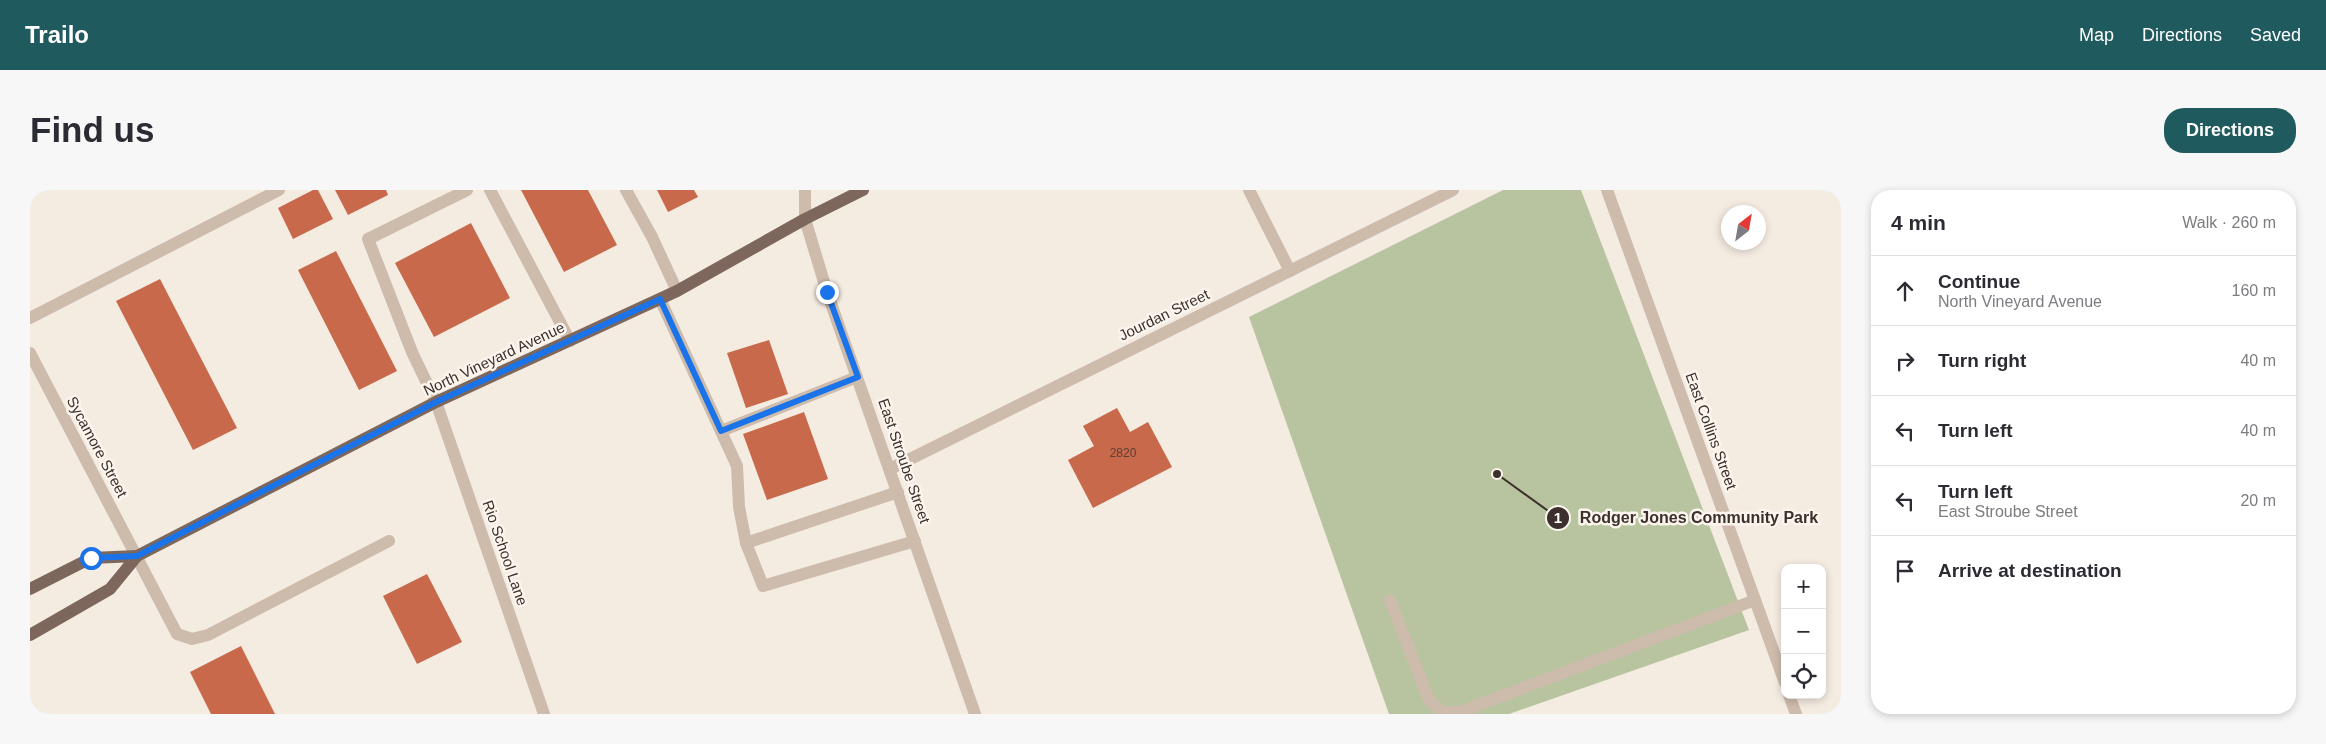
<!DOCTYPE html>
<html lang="en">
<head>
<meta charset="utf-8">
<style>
  :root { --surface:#fff; --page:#f7f7f7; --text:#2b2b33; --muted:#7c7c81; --line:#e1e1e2; --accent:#1f5a5e }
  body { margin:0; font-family:Arial,sans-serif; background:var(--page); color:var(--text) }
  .controls { position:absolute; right:15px; bottom:15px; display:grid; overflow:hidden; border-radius:10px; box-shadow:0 2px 8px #0003 }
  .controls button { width:45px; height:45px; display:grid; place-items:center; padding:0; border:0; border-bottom:1px solid var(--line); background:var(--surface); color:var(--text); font:25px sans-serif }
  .compass { position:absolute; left:1691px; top:15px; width:45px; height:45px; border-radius:50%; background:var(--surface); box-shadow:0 2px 8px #0003; rotate:31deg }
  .stop { position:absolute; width:15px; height:15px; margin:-11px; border:4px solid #1a73e8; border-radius:50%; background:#fff }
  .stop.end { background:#1a73e8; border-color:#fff; box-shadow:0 1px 5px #0008 }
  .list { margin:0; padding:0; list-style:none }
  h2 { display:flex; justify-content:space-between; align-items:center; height:65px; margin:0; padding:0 20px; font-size:21px }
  h2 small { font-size:16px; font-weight:400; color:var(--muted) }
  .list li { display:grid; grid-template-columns:32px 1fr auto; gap:15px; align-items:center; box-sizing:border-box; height:70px; padding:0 20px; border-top:1px solid var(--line) }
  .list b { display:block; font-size:19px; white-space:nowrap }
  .list p { margin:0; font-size:16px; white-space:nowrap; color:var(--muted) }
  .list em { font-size:16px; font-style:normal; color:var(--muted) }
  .icon { flex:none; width:28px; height:28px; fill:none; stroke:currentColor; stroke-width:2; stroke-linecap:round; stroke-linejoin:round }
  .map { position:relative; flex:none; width:1811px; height:524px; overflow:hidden; border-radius:20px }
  header { display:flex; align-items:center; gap:30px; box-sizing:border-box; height:70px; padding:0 25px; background:var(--accent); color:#fff }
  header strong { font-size:24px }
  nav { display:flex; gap:28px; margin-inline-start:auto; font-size:18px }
  .intro { display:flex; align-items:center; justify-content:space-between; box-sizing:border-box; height:120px; padding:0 30px }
  h1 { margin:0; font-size:35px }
  .button { padding:12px 22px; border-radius:20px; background:var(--accent); color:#fff; font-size:18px; font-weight:700 }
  main { display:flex; gap:30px; padding:0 30px }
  aside { flex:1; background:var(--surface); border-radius:20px; box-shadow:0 2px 8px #0003 }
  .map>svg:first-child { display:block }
  .green { fill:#b8c4a0 }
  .building { fill:#c8694b }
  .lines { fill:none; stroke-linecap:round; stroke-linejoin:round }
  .minor { stroke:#cdbbac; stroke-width:12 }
  .major { stroke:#7d675c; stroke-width:12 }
  .route { stroke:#1a73e8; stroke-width:6 }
  .labels { text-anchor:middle; stroke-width:5; stroke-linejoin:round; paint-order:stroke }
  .number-label { font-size:12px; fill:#5e3e33 }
  .street-label { font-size:15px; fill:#3b302b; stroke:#fbf5ee }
  .leader { fill:none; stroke:#3b302b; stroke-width:2 }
  .callout-dot { fill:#3b302b; stroke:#fbf5ee; stroke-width:2 }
  .mark-label { font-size:15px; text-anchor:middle; font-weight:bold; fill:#fff }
  .callout-label { font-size:16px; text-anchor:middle; font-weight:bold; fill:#3b302b; stroke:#fbf5ee; stroke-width:5; stroke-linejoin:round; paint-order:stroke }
</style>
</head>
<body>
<header>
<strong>Trailo</strong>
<nav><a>Map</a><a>Directions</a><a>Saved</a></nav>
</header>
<div class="intro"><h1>Find us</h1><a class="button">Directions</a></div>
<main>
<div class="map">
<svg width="1811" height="524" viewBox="0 0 1811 524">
  <rect width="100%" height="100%" fill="#f4ebe1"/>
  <!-- green -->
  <path class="green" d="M1473,0H1551L1719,440L1479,524H1359L1219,127Z"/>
  <!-- building -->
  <g class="building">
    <path d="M283,0H288L303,29L263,49L248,18Z"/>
    <path d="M305,0H356L358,5L318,25Z"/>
    <path d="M491,0H558L587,55L534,82Z"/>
    <path d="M627,0H664L668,7L638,22Z"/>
    <path d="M441,33L480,108L404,147L365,73Z"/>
    <path d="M306,61L367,181L329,200L268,80Z"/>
    <path d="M130,89L207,238L163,260L86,111Z"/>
    <path d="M739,150L758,204L716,218L697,163Z"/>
    <path d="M1087,218L1100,242L1118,232L1142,277L1063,318L1038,270L1064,256L1053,236Z"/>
    <path d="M774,222L798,289L737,310L713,244Z"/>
    <path d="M397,384L432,452L387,474L353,406Z"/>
    <path d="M211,456L245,524H181L160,482Z"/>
  </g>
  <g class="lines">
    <!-- minor -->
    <g class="minor">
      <path d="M437,0L338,49L382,162L406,212L514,524"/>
      <path d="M460,0L540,151"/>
      <path d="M596,0L622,47L647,101"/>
      <path d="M775,0V29L797,102L945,524"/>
      <path d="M1219,0L1260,81"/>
      <path d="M1577,0L1755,493"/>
      <path d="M630,109L707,276L709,317L716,353L733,396L885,351"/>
      <path d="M0,128L249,0"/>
      <path d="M0,163L147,444L162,449L178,445L359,351"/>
      <path d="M691,241L827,187"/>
      <path d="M860,279L1423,0"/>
      <path d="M716,353L868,302"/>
      <path d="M1360,410L1399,510L1412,522H1430L1725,410"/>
      <path d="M1759,505L1766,524"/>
    </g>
    <!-- major -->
    <g class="major">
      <path d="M0,399L61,368L107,366"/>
      <path d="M0,445L80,399L107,366L406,212L647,101L775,29L833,0"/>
    </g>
  </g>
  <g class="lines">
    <!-- route -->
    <path class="route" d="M61,368L107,366L406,212L630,109L691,241L828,187L797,102"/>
  </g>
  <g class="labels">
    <!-- number labels -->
    <g class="number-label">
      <text x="1093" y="267">2820</text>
    </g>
    <!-- street labels -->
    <g class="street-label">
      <text transform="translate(1134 125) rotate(-26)" y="5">Jourdan Street</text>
      <text transform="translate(464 169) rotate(-25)" y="5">North Vineyard Avenue</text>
      <text transform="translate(1681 241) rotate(70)" y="5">East Collins Street</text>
      <text transform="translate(67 257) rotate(62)" y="5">Sycamore Street</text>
      <text transform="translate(874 271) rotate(71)" y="5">East Stroube Street</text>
      <text transform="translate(475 363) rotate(71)" y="5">Rio School Lane</text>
    </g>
  </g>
  <!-- callouts -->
  <path class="leader" d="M1467 284L1528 328"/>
  <g class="callout-dot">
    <circle cx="1467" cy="284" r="5"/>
    <circle cx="1528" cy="328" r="12"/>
  </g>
  <g class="mark-label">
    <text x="1528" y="333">1</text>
  </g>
  <g class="callout-label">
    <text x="1669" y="333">Rodger Jones Community Park</text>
  </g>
</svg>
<div class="controls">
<button>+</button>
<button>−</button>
<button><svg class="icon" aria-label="locate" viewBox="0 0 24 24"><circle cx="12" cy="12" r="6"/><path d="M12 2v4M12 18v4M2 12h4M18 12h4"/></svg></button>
</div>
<svg class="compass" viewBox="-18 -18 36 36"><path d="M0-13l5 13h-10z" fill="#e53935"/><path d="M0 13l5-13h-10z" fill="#7c7c81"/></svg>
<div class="stop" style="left:61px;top:368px"></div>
<div class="stop end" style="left:797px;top:102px"></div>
</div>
<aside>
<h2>4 min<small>Walk · 260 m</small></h2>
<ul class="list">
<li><svg class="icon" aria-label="ahead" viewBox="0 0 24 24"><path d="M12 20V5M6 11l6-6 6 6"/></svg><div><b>Continue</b><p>North Vineyard Avenue</p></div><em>160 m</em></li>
<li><svg class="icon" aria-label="right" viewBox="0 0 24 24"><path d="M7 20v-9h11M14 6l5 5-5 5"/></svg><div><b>Turn right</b></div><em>40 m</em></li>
<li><svg class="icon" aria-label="left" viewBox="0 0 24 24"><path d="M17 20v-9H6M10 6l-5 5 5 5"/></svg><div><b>Turn left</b></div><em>40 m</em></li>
<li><svg class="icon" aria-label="left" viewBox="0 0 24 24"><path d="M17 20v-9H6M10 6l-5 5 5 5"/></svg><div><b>Turn left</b><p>East Stroube Street</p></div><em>20 m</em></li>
<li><svg class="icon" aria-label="arrive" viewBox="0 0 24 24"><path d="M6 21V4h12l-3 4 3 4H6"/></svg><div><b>Arrive at destination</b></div></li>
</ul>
</aside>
</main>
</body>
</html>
